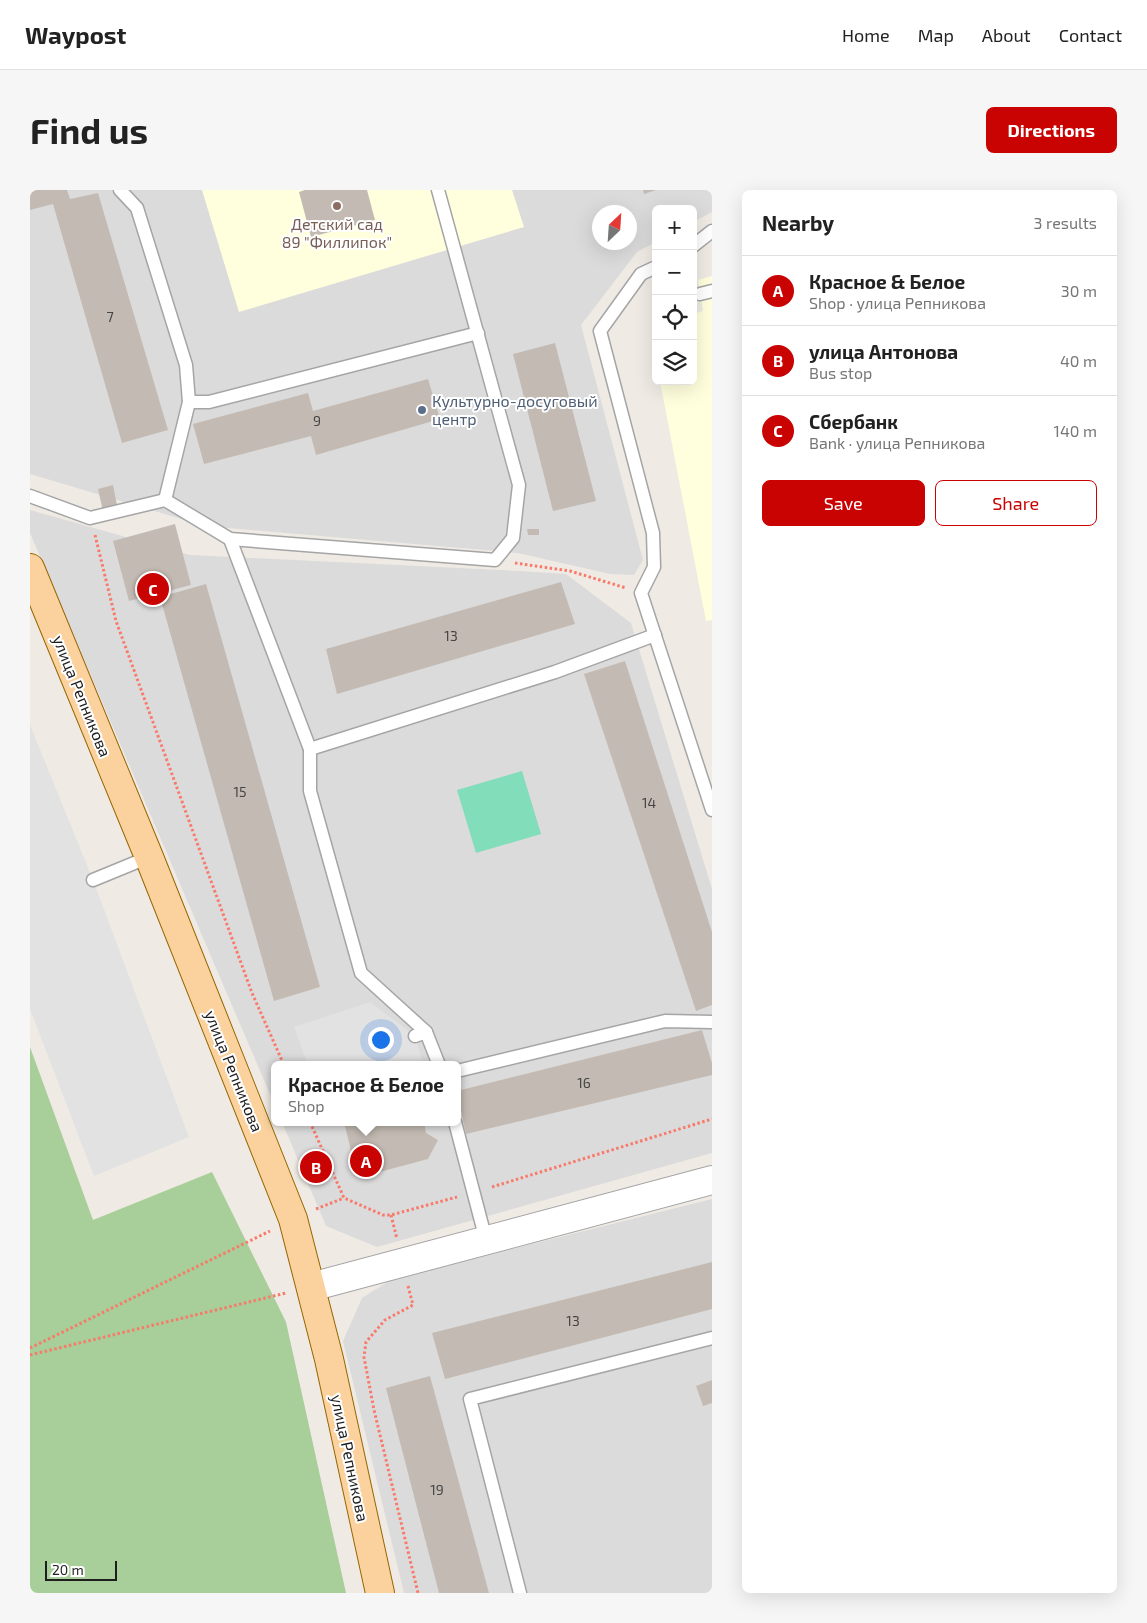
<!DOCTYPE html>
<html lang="en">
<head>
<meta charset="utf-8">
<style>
  :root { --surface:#fff; --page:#f6f6f6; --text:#222; --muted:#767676; --line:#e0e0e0; --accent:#c90202 }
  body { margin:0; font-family:"Exo 2",sans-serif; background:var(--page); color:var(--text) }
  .controls { position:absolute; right:15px; top:15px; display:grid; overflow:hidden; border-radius:8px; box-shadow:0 5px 20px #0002 }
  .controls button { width:45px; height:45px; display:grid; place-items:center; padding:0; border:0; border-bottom:1px solid var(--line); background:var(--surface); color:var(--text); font:25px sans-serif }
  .compass { position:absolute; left:562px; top:15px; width:45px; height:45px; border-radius:50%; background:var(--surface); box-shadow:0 5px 20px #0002; rotate:25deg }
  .scale { position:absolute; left:15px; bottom:12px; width:72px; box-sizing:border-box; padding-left:5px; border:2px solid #1e1e1e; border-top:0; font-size:14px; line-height:18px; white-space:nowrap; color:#1e1e1e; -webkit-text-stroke:4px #fff; paint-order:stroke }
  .you { position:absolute; left:350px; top:849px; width:18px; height:18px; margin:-12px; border:4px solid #fff; border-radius:50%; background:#1a73e8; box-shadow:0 0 0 8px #1a73e833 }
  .badge { display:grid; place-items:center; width:32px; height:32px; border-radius:50%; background:var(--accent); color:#fff; font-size:16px; font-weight:700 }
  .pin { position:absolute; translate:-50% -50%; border:2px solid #fff; box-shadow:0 1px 5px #0006 }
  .popup { position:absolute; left:241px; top:871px; width:190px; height:65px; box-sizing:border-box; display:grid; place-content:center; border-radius:8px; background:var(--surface); filter:drop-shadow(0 1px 4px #0005); font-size:16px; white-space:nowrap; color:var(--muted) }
  .popup b { font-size:19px; color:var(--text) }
  .popup::after { content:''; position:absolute; left:50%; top:100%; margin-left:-10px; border:10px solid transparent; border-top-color:var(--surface) }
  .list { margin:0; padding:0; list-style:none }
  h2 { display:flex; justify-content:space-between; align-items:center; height:65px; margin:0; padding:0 20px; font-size:21px }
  h2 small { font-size:16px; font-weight:400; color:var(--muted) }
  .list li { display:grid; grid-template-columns:32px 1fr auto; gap:15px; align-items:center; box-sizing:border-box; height:70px; padding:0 20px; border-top:1px solid var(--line) }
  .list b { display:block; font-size:19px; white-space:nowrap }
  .list p { margin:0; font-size:16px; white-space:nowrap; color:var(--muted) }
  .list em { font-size:16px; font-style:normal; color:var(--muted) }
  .actions { display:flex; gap:10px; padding:15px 20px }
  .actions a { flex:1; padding:11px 0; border:1px solid var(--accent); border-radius:8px; text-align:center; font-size:18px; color:var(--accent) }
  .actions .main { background:var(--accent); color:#fff }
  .icon { flex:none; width:28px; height:28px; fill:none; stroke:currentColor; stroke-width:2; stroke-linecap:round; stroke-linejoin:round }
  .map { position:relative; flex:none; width:682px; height:1403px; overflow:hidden; border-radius:8px }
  header { display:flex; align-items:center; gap:30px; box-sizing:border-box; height:70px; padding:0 25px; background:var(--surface); border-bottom:1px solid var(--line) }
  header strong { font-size:24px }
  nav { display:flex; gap:28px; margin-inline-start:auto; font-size:18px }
  .intro { display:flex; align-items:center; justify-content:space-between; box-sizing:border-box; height:120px; padding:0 30px }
  h1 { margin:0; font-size:35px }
  .button { padding:12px 22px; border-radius:8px; background:var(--accent); color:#fff; font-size:18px; font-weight:700 }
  main { display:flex; gap:30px; padding:0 30px }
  aside { flex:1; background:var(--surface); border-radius:8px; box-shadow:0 5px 20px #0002 }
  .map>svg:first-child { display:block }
  .residential { fill:#dcdbdb; fill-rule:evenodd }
  .education { fill:#ffd }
  .forest { fill:#a8ce99 }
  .pitch { fill:#82ddba }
  .parking { fill:#e2e2e2 }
  .building { fill:#c3bbb3 }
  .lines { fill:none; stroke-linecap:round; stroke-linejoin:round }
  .service-casing { stroke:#a5a5a5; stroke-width:15 }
  .tertiary-casing { stroke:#a5a5a5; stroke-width:30 }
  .primary-casing { stroke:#966501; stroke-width:30 }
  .path { stroke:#f87a6b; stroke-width:3; stroke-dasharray:2.5 2.5; stroke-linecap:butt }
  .service { stroke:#fff; stroke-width:12 }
  .tertiary { stroke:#fff; stroke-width:28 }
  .primary { stroke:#fbd29d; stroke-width:28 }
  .education-dot { fill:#8d6e63; stroke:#fff; stroke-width:2 }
  .service-dot { fill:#5c6f8a; stroke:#fff; stroke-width:2 }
  .labels { text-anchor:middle; stroke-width:4; stroke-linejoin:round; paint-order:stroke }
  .number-label { font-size:14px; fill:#474543 }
  .education-label { font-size:16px; fill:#785e54; stroke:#fff }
  .service-label { font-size:16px; fill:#4e5e75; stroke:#fff; text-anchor:start }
  .street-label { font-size:16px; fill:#1e1e1e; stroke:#fff }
</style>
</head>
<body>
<header>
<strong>Waypost</strong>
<nav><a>Home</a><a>Map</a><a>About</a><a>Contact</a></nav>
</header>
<div class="intro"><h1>Find us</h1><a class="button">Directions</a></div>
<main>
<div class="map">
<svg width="682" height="1403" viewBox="0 0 682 1403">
  <rect width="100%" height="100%" fill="#efebe4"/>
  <!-- residential -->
  <g class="residential">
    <path d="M0,0H682V22L663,32V19H626V52L607,62L551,135L613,370L604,385L580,384L488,363L175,336L0,284ZM570,22H600V52H570Z"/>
    <path d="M0,320L160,365L489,381L536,384L601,433L682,699V963L347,1057L296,1036L252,932H427V875H245V916L0,343Z"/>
    <path d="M682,1009V1403H374L313,1151L332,1108L362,1089Z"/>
  </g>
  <!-- education -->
  <g class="education">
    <path d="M172,0H482L494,37L209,122Z"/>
    <path d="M682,86V430L676,431L630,191H663V124L673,121L668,90Z"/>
  </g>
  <!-- forest -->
  <path class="forest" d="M0,857L63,1030L182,982L256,1132L316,1403H0Z"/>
  <!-- pitch -->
  <path class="pitch" d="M492,581L511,644L446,663L427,600Z"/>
  <!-- parking -->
  <g class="parking">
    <path d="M0,535L63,690L159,947L64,986L0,819Z"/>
    <path d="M340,812L385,846L392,871L378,875H278L264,837Z"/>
  </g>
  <!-- building -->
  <g class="building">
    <path d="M0,0H37L40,9L68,3L138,240L92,253L23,14L0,20Z"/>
    <path d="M275,0H337L345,30L281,47L269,2Z"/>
    <path d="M613,0H626L614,4Z"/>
    <path d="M525,153L566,311L523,321L483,164Z"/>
    <path d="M398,189L410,229L286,265L281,246L174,274L163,234L278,203L283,221Z"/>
    <path d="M83,295L87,315L73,321L68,299Z"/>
    <path d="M145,334L161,395L99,411L83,351Z"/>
    <path d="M497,339H509V345H498Z"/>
    <path d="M531,392L545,434L307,504L296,459Z"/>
    <path d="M176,394L290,797L244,811L130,407Z"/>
    <path d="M595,471L682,742V815L666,821L554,484Z"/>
    <path d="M672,840L682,873V885L436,944L427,901Z"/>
    <path d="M314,932H394L396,943L408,950L398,969L342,984L324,973Z"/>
    <path d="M682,1072V1119L415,1189L402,1143Z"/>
    <path d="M400,1186L459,1403H409L356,1198Z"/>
    <path d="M682,1190V1213L673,1216L666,1196Z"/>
  </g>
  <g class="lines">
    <!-- service casing -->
    <g class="service-casing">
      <g id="service">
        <path d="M90,0L107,18L156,175L159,212L135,310"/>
        <path d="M663,56L682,41"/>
        <path d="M626,77L611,84L570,141L623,343L624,377L611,403L682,620"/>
        <path d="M670,104L682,101"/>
        <path d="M159,212H179L448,143"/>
        <path d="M0,306L60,328L135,310L200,349L465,370L483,348L489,295L408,0"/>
        <path d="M200,349L280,559V601L331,783L396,842"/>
        <path d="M280,559L525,482L625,445"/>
        <path d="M63,690L119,667"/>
        <path d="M385,846L396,842L409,875"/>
        <path d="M427,881L635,831L682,832"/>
        <path d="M425,932L456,1050"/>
        <path d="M490,1403L440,1209L682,1148"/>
      </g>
    </g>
    <!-- tertiary casing -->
    <g class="tertiary-casing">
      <path id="tertiary" d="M281,1097L682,990"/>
    </g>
    <!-- primary casing -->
    <g class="primary-casing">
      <path id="primary" d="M0,378L119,667L263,1029L299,1169L350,1403"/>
    </g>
    <!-- path -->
    <g class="path">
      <path d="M65,345L86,431L222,803L254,875"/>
      <path d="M485,373L540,381L596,398"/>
      <path d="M280,932L314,1008L353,1025H361L427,1007"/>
      <path d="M462,997L682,929"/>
      <path d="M286,1019L314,1008"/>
      <path d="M361,1025L367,1049"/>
      <path d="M378,1096L383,1115L355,1130L336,1152L334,1167L344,1220L388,1403"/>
      <path d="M0,1158L240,1041"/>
      <path d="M0,1165L256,1103"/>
    </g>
    <!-- service -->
    <use href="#service" class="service"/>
    <!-- tertiary -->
    <use href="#tertiary" class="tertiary"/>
    <!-- primary -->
    <use href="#primary" class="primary"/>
  </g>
  <!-- markers -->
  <circle class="education-dot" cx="307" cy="16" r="5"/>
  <circle class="service-dot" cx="392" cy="220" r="5"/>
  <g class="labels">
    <!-- number labels -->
    <g class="number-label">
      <text x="80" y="132">7</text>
      <text x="287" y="236">9</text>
      <text x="421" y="451">13</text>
      <text x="210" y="607">15</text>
      <text x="619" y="618">14</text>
      <text x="554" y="898">16</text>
      <text x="543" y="1136">13</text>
      <text x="407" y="1305">19</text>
    </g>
    <!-- education labels -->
    <g class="education-label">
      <text x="307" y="40">Детский сад<tspan x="307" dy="18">89 "Филлипок"</tspan></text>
    </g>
    <!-- service labels -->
    <g class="service-label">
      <text x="402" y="217">Культурно-досуговый<tspan x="402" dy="18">центр</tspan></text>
    </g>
    <!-- street labels -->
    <g class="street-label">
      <text transform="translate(52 506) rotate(68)" y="6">улица Репникова</text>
      <text transform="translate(204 881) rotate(68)" y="6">улица Репникова</text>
      <text transform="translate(320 1268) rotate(78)" y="6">улица Репникова</text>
    </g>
  </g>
</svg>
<div class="controls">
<button>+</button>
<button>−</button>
<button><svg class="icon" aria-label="locate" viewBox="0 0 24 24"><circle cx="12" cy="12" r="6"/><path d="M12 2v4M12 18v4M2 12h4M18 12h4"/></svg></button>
<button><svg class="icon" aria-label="layers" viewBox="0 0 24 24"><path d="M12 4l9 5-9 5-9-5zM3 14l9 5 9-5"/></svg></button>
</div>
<svg class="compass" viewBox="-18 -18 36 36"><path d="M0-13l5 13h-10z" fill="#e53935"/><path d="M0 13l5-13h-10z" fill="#767676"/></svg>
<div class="scale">20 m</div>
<div class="you"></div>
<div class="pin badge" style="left:336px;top:971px">A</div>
<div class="popup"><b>Красное &amp; Белое</b>Shop</div>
<div class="pin badge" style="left:286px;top:977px">B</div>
<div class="pin badge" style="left:123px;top:399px">C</div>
</div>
<aside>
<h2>Nearby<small>3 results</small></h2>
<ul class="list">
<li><span class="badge">A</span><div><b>Красное &amp; Белое</b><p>Shop · улица Репникова</p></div><em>30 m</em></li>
<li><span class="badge">B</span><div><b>улица Антонова</b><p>Bus stop</p></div><em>40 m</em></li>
<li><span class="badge">C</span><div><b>Сбербанк</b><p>Bank · улица Репникова</p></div><em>140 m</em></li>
</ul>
<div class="actions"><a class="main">Save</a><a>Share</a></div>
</aside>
</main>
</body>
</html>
